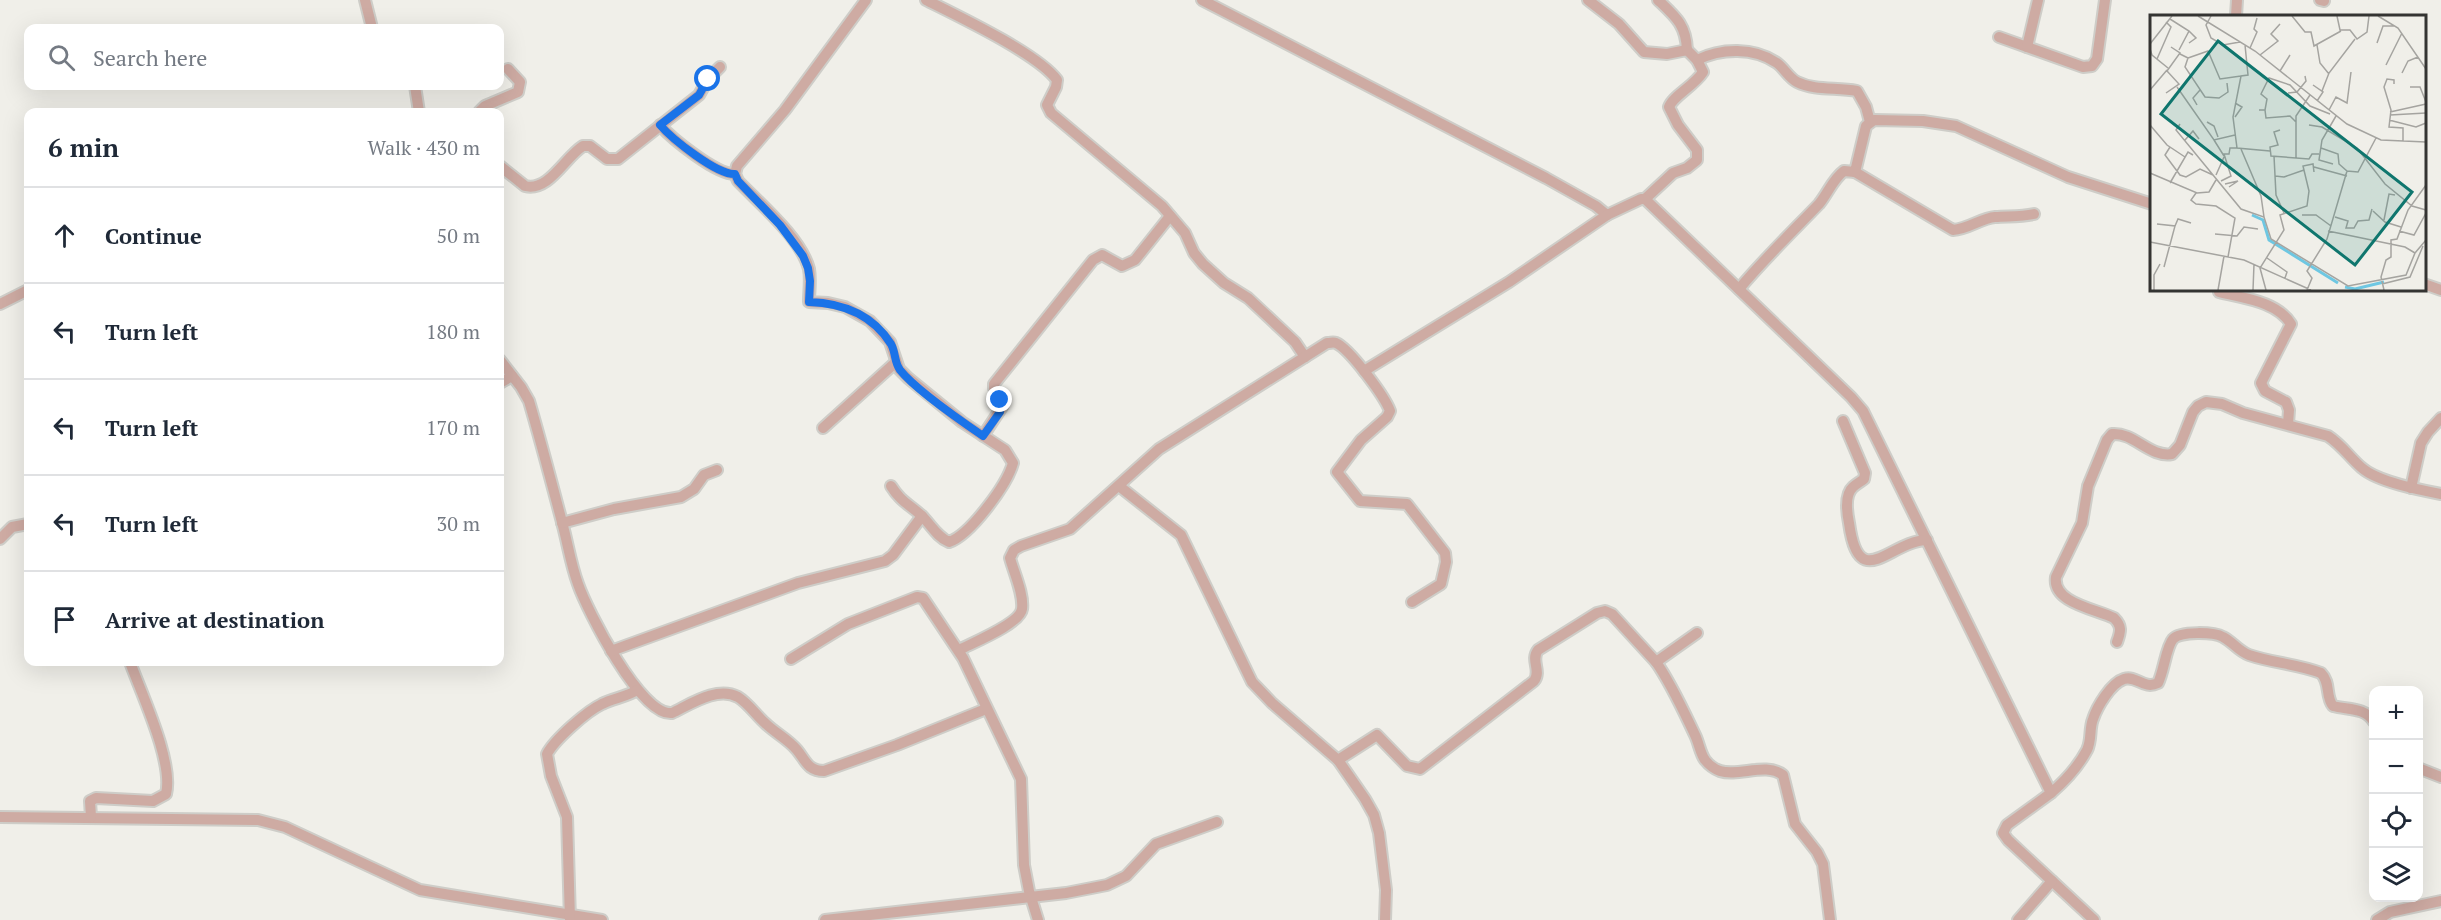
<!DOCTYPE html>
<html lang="en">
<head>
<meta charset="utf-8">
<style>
  :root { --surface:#fff; --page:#f2f2f3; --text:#1f2937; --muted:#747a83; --line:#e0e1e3 }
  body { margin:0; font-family:"PT Serif",serif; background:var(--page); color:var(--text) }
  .controls { position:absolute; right:18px; bottom:18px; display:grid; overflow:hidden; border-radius:12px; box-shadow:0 6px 24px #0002 }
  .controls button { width:54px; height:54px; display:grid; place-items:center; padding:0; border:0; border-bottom:2px solid var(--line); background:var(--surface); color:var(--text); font:30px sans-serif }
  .stop { position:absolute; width:18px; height:18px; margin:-14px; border:4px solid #1a73e8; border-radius:50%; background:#fff }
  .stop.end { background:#1a73e8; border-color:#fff; box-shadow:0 2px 6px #0008 }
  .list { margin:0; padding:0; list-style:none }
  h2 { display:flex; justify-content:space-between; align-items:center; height:78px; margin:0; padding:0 24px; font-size:26px }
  h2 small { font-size:20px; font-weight:400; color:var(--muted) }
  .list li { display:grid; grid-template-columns:39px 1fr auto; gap:18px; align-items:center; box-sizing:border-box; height:96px; padding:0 24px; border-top:2px solid var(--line) }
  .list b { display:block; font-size:22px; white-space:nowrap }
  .list em { font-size:20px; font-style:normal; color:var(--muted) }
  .icon { flex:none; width:33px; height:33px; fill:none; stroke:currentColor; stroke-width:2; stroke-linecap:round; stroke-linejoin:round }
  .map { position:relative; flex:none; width:2441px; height:920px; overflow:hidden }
  .search { position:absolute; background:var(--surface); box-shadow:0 6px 24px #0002; left:24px; top:24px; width:480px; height:66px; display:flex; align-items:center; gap:15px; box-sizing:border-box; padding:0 21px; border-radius:12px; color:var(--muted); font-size:22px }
  .panel { position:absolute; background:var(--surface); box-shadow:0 6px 24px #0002; left:24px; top:108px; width:480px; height:558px; border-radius:12px }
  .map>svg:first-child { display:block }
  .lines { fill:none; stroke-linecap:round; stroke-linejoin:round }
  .street-casing { stroke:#cecdc8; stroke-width:14 }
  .street { stroke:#ceaba3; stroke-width:10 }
  .route { stroke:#1a73e8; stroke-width:8 }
  .inset-river { fill:none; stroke:#6ec7e2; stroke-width:3 }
  .inset-road { fill:none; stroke:#a5a4a0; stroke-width:1.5 }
  .view { fill:#0f766e; fill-opacity:0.15; stroke:#0f766e; stroke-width:3 }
  .inset-edge { fill:none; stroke:#343432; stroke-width:3 }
</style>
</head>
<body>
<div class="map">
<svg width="2441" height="920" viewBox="0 0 2441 920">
  <rect width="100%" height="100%" fill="#f0efe9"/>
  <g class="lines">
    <!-- street casing -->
    <g class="street-casing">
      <g id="street">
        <path d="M365,0L372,28"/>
        <path d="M866,0L785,110L737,166L735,174L738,181C760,204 801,238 809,269C811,280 809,291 809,302L828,303L845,307L870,321L890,342L899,369L908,378L962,422L1005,450L1013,463C1007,485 970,535 949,542C937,537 931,525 922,516C909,504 901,502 891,486"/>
        <path d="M926,0C958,16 1038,54 1057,80L1056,87L1047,105L1051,113L1162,206L1185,233L1194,253L1203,264L1224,283L1248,298L1295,342L1305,357"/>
        <path d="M1202,0L1546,178L1596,206L1607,215"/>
        <path d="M1588,0L1619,24L1644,52L1667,54L1687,50L1697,60L1703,72C1694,86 1673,96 1669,107L1678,125L1697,150V160L1687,168L1673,173L1645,199"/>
        <path d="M1658,0C1676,17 1686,25 1687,50"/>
        <path d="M2320,0L2324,1"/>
        <path d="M2236,16L2237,0"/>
        <path d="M1999,37L2083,67L2092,66L2097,59L2105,0"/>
        <path d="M2027,47L2038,0"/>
        <path d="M1697,60C1721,48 1754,47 1777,63C1784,68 1789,78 1797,82C1815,91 1837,87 1857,91L1866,107L1870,122"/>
        <path d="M415,86L419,112"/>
        <path d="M479,112L485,106L518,92L520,82L508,69"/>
        <path d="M660,125C672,139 717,175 735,174"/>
        <path d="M500,166L525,186C549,192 565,157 583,146H590L607,159H618L699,95L708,79L720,67"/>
        <path d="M1855,172L1953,230C1969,229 1981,218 1995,217C2009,216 2021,217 2034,214"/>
        <path d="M2424,284L2441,290"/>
        <path d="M1739,289C1764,259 1792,232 1819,204C1828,193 1833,179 1844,171L1855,172L1866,126L1874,120L1923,121L1956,126L2068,177L2152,204"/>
        <path d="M2219,292C2242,298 2277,301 2291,324L2261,383L2265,391L2286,402L2289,410L2288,424"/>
        <path d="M0,304L28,290"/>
        <path d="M500,360L521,387L529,401C541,442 552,484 563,526C568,545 571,565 578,584C587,610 641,717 672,713C691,704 717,686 738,697C748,703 756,715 765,723C775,733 788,739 797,750C806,761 808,771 824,771L897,745L986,709"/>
        <path d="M1364,371L1509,282L1607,215L1641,199H1645L1851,397L1863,411L2051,793L2007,825L2003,833L2008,840L2094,920"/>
        <path d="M500,383L512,376"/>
        <path d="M1843,421L1865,473L1864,479C1860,482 1856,484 1853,487C1844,495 1847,513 1849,523C1859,595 1889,541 1927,540"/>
        <path d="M823,428L896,362"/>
        <path d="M983,436L1002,407L994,388V384L1093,260L1102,255L1122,266L1135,260L1170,216"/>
        <path d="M1119,486L1181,535L1252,682L1272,703L1338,760L1365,799L1374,815L1379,833L1386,890L1385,920"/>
        <path d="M2411,488L2421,443L2428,432L2441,418"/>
        <path d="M562,523L614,509L681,497L694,489L704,475L717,470"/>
        <path d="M0,539L12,527L28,524"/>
        <path d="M2117,642C2121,631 2122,626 2114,618C2096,609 2052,603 2056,577L2082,523L2088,486L2107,440L2112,434C2134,432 2150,458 2172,454L2180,445L2193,412L2198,406L2206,402L2222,404L2243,413L2328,436C2342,445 2350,458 2362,468C2378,482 2420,490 2441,494"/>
        <path d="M959,650C972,643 1020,624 1022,609C1024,594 1014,573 1010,558L1014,550L1021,546L1070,529L1159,449L1327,343C1331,343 1333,342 1336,343C1350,349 1385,397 1390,411L1387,417L1361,440L1337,472L1360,501L1407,504L1445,553L1446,562L1441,584L1412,602"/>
        <path d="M611,651L798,583L885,561L893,555L922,516"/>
        <path d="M791,659L848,624L917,597L923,598L963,658L1021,779L1024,865L1029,891L1038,920"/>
        <path d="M1656,662C1672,685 1683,710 1695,735C1699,743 1700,753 1705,760C1709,765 1714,769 1720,771C1739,777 1766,762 1783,775L1795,824L1817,852L1823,864L1830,920"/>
        <path d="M1338,760L1377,735L1407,766L1420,769L1534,681C1542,671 1530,660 1538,650L1597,613L1605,611L1612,614L1656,662L1697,633"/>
        <path d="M2418,768L2441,777"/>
        <path d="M2051,793C2065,781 2078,767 2087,750C2092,740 2089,729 2093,719C2097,707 2111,683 2124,679C2137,675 2143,690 2158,683C2164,671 2166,647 2173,639C2180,631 2214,632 2223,637C2233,642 2238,651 2249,655C2272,663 2298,664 2321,673C2331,683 2325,696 2333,706C2348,710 2365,707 2374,722"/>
        <path d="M0,817L258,820L285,827L420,890L602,920"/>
        <path d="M91,817L90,801L96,798L153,801L166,794C174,762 141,693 130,662"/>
        <path d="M570,920L567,817L551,776L547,754C555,739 587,711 602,704C613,698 627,697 637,690"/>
        <path d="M825,920L1066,893L1107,885L1126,876L1156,844L1217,822"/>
        <path d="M2018,920L2052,881"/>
        <path d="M2377,920L2390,912L2441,901"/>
      </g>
    </g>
    <!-- street -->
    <use href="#street" class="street"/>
  </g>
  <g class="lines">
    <!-- route -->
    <path class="route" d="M708,79L699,95L660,125C672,139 717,175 735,174L738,181L780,225L803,256L808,268L810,281L809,302C842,303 872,314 891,344C896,353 894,362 900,370C916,390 961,421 983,436L1000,412V400"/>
  </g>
  <!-- overview -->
  <g transform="translate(2150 15)">
    <rect width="276" height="276" fill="#f0efe9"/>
    <path class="inset-river" d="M102,200L113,205L119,225L188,268M195,272L205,274L234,267"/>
    <path class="inset-road" d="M48,1L105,36L197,109L231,125L276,127M61,1L56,10L61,23L73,30L90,27M142,1L155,17H161L164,31L191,16M187,1L190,15H200L207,24L217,17L219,1M228,1L248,13L276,54M20,4L39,16L29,35M39,28L46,23L39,16M227,28L233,11H244M0,29L22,1M95,30L98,60L91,61L83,102L87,133L120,136M167,30L170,48L179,59M100,33L107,17L104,14L107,3M0,34L2,40L18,53M30,39L38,43L35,52L55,82L69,83L78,77L77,68M110,40L128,26L121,19L130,9M38,43L58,36L70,64L91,61M7,44L21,12L16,7M236,50L252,18M130,56L140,40M252,58L258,46L268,42M244,69V65L237,64L234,72L241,95L239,112L253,113V126M163,70L173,77L167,86M27,72L64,125L85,120M260,72H270L276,87M0,75L17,55M172,76L179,58L205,24M16,78L29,69L17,56L30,38L21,32M138,78L147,77L156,66L155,61M47,90L43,83L50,75M109,95H115L116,103L140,101L146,107M115,95L117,84L111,79L119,63L140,70L160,91L180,99M179,95L186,82L197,88L201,57M240,97L276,89M240,100L276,98M85,102L92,92L85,88M239,105L266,112L276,108M57,107L64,111L68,122M30,109L26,115L91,194L114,202L121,224L198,271L256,260L265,238L276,225M0,110L17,130L35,142M159,110L172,112L207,133L235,169L262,191L276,195M130,115L124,117L128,130L120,132L121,141L159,144L162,139H169M35,125L43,116L49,124M64,125L74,141M20,132L15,140L30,160L36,162L50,154L63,160M171,133L188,139L189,149L197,156L208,157L226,123M91,134L111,181L114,202M124,141L126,180L134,198M146,143V101L160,80M183,149L169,145L172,125L186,101M164,152L197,161M0,158L47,178L59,177L66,165M66,160L74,142M125,161L134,162L154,155M71,166L81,161L74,139H79L80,133H87M20,168L38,137L43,140M75,169L88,166L79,172M46,178L41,185L46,189L66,191L85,203L78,242M223,196L235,207L251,212M152,200H166L181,211M185,202L198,206L196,213H204L208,206L219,205L222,194M234,205L239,179L245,180M7,209L25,211L14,252M25,211L28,204L41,208M178,216L255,232L265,238M249,216L264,220L276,198M65,219L87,221L94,212L108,214M0,227L94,245L161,275M117,243L137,257L135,263M232,269L260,262L273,231M4,275V260L10,249M68,275L74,241M103,275L104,249M116,275L110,253L134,215L130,200L157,191L159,176L153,151L163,149L164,157M157,275L162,263L157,256L177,224L197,156M234,275L231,262L236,245L241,242V225L247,224L258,195L276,170"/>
    <path class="view" d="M68,26L262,177L205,250L11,99Z"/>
    <rect width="276" height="276" class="inset-edge"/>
  </g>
</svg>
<div class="controls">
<button>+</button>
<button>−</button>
<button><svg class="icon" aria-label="locate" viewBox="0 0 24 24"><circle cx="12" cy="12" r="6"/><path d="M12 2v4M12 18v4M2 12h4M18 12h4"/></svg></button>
<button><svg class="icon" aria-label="layers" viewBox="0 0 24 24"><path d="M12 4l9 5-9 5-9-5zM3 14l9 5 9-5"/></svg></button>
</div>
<div class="stop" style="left:708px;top:79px"></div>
<div class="stop end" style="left:1000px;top:400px"></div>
<div class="search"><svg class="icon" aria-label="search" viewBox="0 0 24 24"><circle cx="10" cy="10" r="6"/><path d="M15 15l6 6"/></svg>Search here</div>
<section class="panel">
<h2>6 min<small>Walk · 430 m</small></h2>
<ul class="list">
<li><svg class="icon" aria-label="ahead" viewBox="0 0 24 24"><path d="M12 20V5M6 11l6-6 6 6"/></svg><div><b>Continue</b></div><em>50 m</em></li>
<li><svg class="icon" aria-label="left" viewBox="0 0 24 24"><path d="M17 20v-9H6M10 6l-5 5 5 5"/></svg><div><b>Turn left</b></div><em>180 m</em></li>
<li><svg class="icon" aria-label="left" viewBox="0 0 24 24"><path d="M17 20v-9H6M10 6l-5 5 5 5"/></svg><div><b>Turn left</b></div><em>170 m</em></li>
<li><svg class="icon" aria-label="left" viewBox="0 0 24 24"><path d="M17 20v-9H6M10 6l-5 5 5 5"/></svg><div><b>Turn left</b></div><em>30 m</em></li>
<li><svg class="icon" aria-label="arrive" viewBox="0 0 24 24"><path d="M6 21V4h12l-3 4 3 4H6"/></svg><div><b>Arrive at destination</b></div></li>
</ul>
</section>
</div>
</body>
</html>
